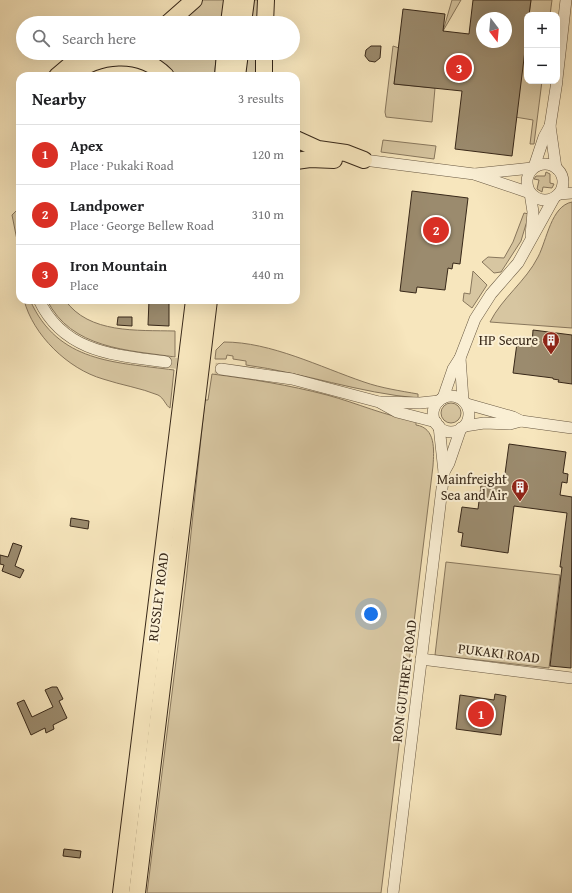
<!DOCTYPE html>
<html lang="en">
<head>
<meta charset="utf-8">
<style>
  :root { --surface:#fff; --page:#f2f2f2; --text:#202124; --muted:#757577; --line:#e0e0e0; --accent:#d93025 }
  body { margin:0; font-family:"Gentium Book Plus",serif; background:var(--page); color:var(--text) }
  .controls { position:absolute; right:12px; top:12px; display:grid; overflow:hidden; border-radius:8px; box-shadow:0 4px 16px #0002 }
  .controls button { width:36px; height:36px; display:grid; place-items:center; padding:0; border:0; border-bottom:1px solid var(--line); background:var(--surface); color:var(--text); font:20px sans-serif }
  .compass { position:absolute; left:476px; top:12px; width:36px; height:36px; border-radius:50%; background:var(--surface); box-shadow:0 4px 16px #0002; rotate:164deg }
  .you { position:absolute; left:371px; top:614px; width:14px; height:14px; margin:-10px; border:3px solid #fff; border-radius:50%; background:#1a73e8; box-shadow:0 0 0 6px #1a73e833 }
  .badge { display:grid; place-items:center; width:26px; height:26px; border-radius:50%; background:var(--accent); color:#fff; font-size:13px; font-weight:700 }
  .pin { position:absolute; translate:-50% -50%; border:2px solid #fff; box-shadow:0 1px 4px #0006 }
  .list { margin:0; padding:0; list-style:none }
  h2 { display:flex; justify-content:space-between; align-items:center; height:52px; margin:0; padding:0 16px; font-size:17px }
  h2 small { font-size:13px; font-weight:400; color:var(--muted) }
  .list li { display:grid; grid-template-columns:26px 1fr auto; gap:12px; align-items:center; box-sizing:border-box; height:60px; padding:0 16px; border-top:1px solid var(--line) }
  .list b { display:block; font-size:15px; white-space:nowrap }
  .list p { margin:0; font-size:13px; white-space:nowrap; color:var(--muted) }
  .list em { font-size:13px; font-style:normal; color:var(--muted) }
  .icon { flex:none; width:22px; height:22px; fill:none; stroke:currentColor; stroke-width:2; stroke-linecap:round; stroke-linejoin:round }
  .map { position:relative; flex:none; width:572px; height:893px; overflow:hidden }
  .search { position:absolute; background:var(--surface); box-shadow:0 4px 16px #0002; left:16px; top:16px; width:284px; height:44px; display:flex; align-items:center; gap:10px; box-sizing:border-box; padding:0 14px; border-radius:22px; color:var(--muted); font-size:15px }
  .panel { position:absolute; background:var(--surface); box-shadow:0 4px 16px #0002; left:16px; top:72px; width:284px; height:232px; border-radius:12px }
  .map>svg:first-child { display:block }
  .green { fill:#d7c6a1; stroke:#88775d }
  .building { fill:#9b8b6e; stroke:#382819; fill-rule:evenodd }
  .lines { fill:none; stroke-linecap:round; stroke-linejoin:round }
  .minor-tunnel { stroke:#d1c09c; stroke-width:11; stroke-dasharray:11 5.5; stroke-linecap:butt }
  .minor-casing { stroke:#685842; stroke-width:12 }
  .highway-casing { stroke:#382819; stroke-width:18 }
  .minor { stroke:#faefd4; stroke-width:11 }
  .highway { stroke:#f7e6bd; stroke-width:16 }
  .labels { text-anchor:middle; stroke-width:4; stroke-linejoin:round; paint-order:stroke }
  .poi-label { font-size:14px; fill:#382819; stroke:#faefd4; text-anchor:end }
  .street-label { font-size:14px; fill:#382819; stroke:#faefd4 }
</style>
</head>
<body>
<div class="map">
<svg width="572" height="893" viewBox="0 0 572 893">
  <rect width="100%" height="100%" fill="#f7e6bd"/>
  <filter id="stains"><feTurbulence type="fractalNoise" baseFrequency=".005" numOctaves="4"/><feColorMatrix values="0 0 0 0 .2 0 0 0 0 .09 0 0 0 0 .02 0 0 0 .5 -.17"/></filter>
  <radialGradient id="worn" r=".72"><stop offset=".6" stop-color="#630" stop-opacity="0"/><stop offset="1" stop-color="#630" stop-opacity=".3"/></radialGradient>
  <!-- green -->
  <g class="green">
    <path d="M200,0H224L221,23H178Z"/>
    <path d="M254,0H262L261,23H251Z"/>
    <path d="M452,0H461L443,31Z"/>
    <path d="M531,0H552L550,15H529Z"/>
    <path d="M527,30V81H542L534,144H530L533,120L515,117Z"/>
    <path d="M393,46L399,48L394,84L435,88L432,122L386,117L385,112Z"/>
    <path d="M131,53H217L214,76H173Z"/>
    <path d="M248,53H260V76H245Z"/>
    <path d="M383,140L436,146L434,159L381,152Z"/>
    <path d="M546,172L550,174V183L554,184L552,188L543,187L542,192L537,189L539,180L534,179L536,176H545Z"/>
    <path d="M572,202V328L490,322C502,298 526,281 538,257C547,240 551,206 572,202Z"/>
    <path d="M17,210L20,211V284L18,273V245L12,215Z"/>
    <path d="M524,213L529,214L521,241L501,272L494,273L482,262L488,257L504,258L513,242Z"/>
    <path d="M473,271L487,285L472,308L463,301L464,293L470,294Z"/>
    <path d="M24,300H30C58,363 115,362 174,370L170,408C166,406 164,398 158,395C141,388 121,385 103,379C68,369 33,335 24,300Z"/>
    <path d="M47,300H65C89,334 137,330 175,331V357C128,350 71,349 47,300Z"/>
    <path d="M224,342C271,342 320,367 364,382C381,388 401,391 418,394V398C359,393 304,373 246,365V361L233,359V356L227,355L226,359H215L216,350Z"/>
    <path d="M212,374C251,379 289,385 327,395C357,403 385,416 416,421V425C436,428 434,450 433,466L381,893H147L186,581L205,400H208Z"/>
    <circle cx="451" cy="413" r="10"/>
    <path d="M446,562L560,575L549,668L435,655Z"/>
  </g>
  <!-- building -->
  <g class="building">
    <path d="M473,0H531L529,15H527V34L512,156L455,149L462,91L394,84L403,9L445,14L443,31L469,34ZM482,18H506V42H482Z"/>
    <path d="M371,46H381L380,58L375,62L369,61L365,56L366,50Z"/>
    <path d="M412,191L468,198L460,264L453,263L452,269L448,268L445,290L417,287L416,293L400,291Z"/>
    <path d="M149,300H169V326L148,325Z"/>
    <path d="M118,317H132V326L117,325Z"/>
    <path d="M533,330L572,335V384L558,382L559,380L553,379V378L513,373L517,343L532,345Z"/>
    <path d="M509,444L566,452L563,473L568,474L567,483L562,482L560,495L572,497L571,668L550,666L562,567H560L567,513L514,506L508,553L461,546L463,533L458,532L462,507L478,509L482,478L504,481Z"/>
    <path d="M71,518L89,521L88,529L70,526Z"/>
    <path d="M13,543L22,546L15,566L24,570L20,578L2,571L4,565L0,564V555L8,557Z"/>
    <path d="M52,687H57L63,699L59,701L67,718L53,725L54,729L46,733L45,728L31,735L17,703L24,700L32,717L53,707L45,690Z"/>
    <path d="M495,694L506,696L501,735L456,729L460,695L494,700Z"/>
    <path d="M64,849L81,851L80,858L63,856Z"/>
  </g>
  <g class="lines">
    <!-- minor-tunnel -->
    <path class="minor-tunnel" d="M166,362L221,369"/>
    <!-- minor casing -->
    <g class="minor-casing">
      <g id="minor">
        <path d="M557,79L566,0"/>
        <path d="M364,160L474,174L530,193L533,212L531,236"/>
        <circle cx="545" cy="182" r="18"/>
        <path d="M534,167L544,137L550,126"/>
        <path d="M556,168L550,126L557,81"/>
        <path d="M475,174L532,168"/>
        <path d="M559,194L572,193"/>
        <path d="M39,300C64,353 115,355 166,362"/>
        <path d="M460,358L463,400"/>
        <path d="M221,369L292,379L379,402L397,412L436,422"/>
        <circle cx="451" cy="414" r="18"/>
        <path d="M443,398L453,369L460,358L475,319L491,294L518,263L554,198"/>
        <path d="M380,402L420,403L439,401"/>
        <path d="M467,404L513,417L521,421"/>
        <path d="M465,426L484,423L510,424L521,421L572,428"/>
        <path d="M444,472L449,463L461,428"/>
        <path d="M421,659L572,678"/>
        <path d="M393,893L444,472L439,426"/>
      </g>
    </g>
    <!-- highway casing -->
    <g class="highway-casing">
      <g id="highway">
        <path d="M168,23L194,0"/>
        <path d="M229,23L232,0"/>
        <path d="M243,23L246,0"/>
        <path d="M265,23L266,0"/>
        <path d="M57,76L77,59"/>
        <path d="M70,76C98,54 139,49 166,76"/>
        <path d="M223,76L225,53"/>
        <path d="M237,76L240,53"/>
        <path d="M264,76V53"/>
        <path d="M296,139L318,149L346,153L364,160"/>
        <path d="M296,161L310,159L334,160"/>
        <path d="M121,893L194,300"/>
        <path d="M137,893L209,300"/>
      </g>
    </g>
    <!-- minor -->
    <use href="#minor" class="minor"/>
    <!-- highway -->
    <use href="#highway" class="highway"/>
  </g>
  <!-- icons -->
  <defs>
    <g id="building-pin" transform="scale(0.9)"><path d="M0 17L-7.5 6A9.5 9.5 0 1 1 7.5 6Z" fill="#8f2418" stroke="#faefd4"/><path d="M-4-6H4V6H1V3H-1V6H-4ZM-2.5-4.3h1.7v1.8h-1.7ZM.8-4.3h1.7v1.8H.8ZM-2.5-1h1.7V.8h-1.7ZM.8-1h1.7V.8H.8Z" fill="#fff"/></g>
  </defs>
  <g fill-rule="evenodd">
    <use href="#building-pin" x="551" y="340"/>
    <use href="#building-pin" x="520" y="487"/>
  </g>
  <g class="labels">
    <!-- poi labels -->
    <g class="poi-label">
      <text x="538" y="345">HP Secure</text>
      <text x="507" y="484">Mainfreight<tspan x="507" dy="16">Sea and Air</tspan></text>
    </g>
    <!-- street labels -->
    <g class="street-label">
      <text transform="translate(158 597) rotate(-83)" y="5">RUSSLEY ROAD</text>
      <text transform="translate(499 653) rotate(7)" y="5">PUKAKI ROAD</text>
      <text transform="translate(404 681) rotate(-83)" y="5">RON GUTHREY ROAD</text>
    </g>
  </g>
  <rect width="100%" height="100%" filter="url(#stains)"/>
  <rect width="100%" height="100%" fill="url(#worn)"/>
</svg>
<div class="controls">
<button>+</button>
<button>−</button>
</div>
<svg class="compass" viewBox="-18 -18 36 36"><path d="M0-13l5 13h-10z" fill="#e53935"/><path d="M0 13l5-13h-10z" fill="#757577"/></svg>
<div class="you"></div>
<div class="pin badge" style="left:481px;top:714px">1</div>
<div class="pin badge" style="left:436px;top:230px">2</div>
<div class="pin badge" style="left:459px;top:68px">3</div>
<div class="search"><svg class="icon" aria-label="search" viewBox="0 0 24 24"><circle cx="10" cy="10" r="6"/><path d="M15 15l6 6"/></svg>Search here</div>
<section class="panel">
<h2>Nearby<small>3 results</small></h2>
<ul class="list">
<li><span class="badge">1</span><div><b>Apex</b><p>Place · Pukaki Road</p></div><em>120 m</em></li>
<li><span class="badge">2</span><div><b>Landpower</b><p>Place · George Bellew Road</p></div><em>310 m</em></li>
<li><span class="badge">3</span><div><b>Iron Mountain</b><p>Place</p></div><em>440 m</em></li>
</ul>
</section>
</div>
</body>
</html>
